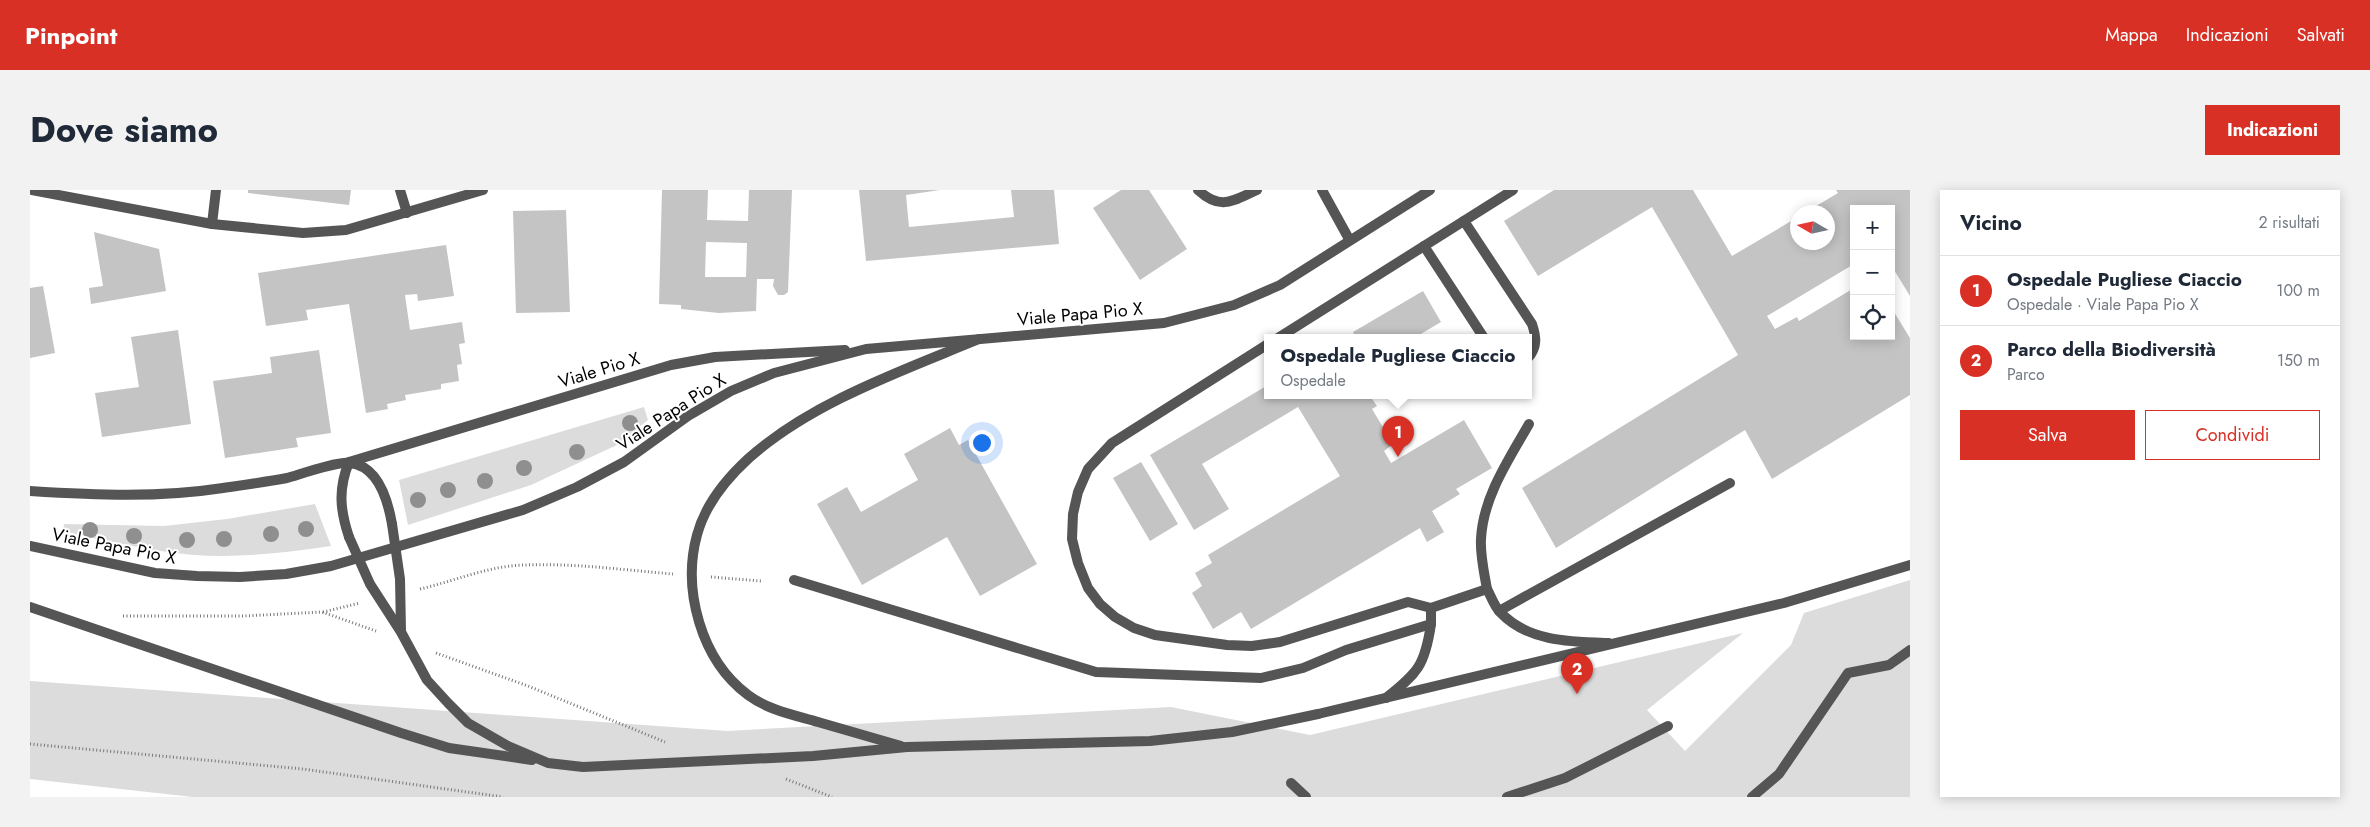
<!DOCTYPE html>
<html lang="it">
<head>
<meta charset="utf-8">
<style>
  :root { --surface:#fff; --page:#f2f2f3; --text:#1f2937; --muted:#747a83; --line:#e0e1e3; --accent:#d93025 }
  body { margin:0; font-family:Jost,sans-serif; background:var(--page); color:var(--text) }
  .controls { position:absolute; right:15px; top:15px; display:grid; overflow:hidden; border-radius:0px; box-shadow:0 2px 12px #0003 }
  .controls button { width:45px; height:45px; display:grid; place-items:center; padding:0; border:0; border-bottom:1px solid var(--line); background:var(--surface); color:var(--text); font:25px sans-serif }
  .compass { position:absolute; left:1760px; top:15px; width:45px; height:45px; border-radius:50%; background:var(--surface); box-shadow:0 2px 12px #0003; rotate:279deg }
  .you { position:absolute; left:951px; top:252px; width:18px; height:18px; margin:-12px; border:4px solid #fff; border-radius:50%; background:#1a73e8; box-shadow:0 0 0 8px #1a73e833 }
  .badge { display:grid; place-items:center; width:32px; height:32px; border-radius:50%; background:var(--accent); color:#fff; font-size:16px; font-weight:700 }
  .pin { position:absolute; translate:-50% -41px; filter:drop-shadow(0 1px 2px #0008) }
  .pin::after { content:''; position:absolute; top:26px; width:18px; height:15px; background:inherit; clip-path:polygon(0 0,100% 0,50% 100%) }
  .popup { position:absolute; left:1234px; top:144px; width:268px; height:65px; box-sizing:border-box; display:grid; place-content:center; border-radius:0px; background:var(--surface); filter:drop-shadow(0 1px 4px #0005); font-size:16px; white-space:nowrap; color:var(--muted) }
  .popup b { font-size:19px; color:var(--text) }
  .popup::after { content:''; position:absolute; left:50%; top:100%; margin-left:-10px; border:10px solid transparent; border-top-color:var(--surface) }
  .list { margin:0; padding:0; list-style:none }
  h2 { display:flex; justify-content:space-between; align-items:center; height:65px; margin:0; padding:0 20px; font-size:21px }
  h2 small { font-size:16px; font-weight:400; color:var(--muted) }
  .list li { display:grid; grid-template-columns:32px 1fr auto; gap:15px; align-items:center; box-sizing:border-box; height:70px; padding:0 20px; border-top:1px solid var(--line) }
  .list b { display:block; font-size:19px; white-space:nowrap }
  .list p { margin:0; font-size:16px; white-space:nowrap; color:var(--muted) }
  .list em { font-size:16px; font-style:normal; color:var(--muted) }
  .actions { display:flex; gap:10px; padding:15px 20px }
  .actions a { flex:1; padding:11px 0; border:1px solid var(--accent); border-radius:0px; text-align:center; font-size:18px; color:var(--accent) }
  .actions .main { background:var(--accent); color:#fff }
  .icon { flex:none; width:28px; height:28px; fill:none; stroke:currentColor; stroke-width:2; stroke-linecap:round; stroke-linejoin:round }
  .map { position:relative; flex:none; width:1880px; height:607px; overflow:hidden; border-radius:0px }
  header { display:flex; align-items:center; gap:30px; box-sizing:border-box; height:70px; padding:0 25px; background:var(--accent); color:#fff }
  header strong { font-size:24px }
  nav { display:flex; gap:28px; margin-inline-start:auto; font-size:18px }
  .intro { display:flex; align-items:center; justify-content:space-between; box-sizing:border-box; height:120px; padding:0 30px }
  h1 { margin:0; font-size:35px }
  .button { padding:12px 22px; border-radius:0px; background:var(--accent); color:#fff; font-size:18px; font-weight:700 }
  main { display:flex; gap:30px; padding:0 30px }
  aside { flex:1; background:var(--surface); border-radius:0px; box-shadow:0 2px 12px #0003 }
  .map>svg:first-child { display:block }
  .green { fill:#dcdcdc }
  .building { fill:#c4c4c4; fill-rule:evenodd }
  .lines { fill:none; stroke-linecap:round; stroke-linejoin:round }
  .path { stroke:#777; stroke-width:3; stroke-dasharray:1 2.5; stroke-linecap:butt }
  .service { stroke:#555; stroke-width:10 }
  .pedestrian { stroke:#555; stroke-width:10 }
  .minor { stroke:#555; stroke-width:10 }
  .tertiary { stroke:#555; stroke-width:10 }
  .tertiary-bridge { stroke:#555; stroke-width:10 }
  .tree { fill:#8f8f8f }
  .labels { text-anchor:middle; stroke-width:4; stroke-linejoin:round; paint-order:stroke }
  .street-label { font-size:18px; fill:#000; stroke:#fff }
</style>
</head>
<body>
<header>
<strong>Pinpoint</strong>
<nav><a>Mappa</a><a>Indicazioni</a><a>Salvati</a></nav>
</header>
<div class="intro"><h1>Dove siamo</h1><a class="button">Indicazioni</a></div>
<main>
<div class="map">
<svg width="1880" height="607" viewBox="0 0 1880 607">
  <rect width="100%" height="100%" fill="#fff"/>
  <!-- green -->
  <g class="green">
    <path d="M614,217L618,230L589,254L501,295L378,335L369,290Z"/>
    <path d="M285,314L301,356C256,363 209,368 164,365C119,361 76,351 33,341L34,334L134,336L197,329Z"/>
    <path d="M1880,390V607H163L0,589V491L697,541L1141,517L1280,545L1713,443L1617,520L1655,561L1761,455L1774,423Z"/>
  </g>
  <!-- building -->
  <g class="building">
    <path d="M218,0H321L319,15L218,3Z"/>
    <path d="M632,0H678L677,30L718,31L719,0H762L758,102L754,105H748L743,96L744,89H727L726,121L689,123L651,119V115L629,114ZM676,52L717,53L716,87H675Z"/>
    <path d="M829,0H910L876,5L879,37L984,27L981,0H1024L1029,54L836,71Z"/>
    <path d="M1091,0H1119L1157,59L1110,90L1063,18Z"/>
    <path d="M1524,0H1663L1702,66L1768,27V52H1798V22H1776L1808,3L1806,0H1880V106L1861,75V19H1824V74L1737,126L1745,139L1767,127L1769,131L1824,98V146H1861V117L1880,148V205L1742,289L1715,240L1526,358L1492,298L1708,165L1622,17L1508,86L1474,31Z"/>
    <path d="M536,20L540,122L486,123L483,21Z"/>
    <path d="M64,42L129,59L136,101L61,114L59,98L73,96Z"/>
    <path d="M416,55L424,106L388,111L387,104L375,105L380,140L432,132L435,153L429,154L432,174L427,175L429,191L411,194V199L375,205L376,210L357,214L358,219L336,223L319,114L276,120L278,130L236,136L228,83Z"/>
    <path d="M13,96L25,163L0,168V98Z"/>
    <path d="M1393,101L1411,132L1384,148H1317L1324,144L1323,142Z"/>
    <path d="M148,140L161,234L72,247L65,203L109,197L101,147Z"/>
    <path d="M289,160L301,243L266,248L268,257L195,268L183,191L242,183L240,167Z"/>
    <path d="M1238,195V206H1340L1347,216L1342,219L1363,254L1354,261L1361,273L1434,230L1462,278L1426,299L1430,304L1402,321L1414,342L1397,352L1390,338L1221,439L1211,422L1183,439L1162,403L1172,396L1165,383L1182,373L1178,365L1310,286L1268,217L1172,274L1199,319L1164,340L1120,265Z"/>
    <path d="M920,238L929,255L938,250L1007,374L950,406L917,347L832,395L787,314L817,297L831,322L888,290L874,264Z"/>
    <path d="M1111,272L1148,334L1120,351L1083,288Z"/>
  </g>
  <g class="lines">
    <!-- path -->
    <g class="path">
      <path d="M681,387L731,391"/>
      <path d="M390,399C425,391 458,376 494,375C543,373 594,380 643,384"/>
      <path d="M293,422L330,413"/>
      <path d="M93,426H213L292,422L346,441"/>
      <path d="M406,463L498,496L635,552"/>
      <path d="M0,554L273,579L473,607"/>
      <path d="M756,589L802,607"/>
    </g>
    <!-- service -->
    <g class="service">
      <path d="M370,0L377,23"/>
      <path d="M1434,31L1502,134C1506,146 1508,157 1498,168"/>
      <path d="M1394,56L1454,148"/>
      <path d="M1248,148L1483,0"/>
      <path d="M1238,154L1082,253L1058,279L1048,302L1043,324L1042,349L1048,373L1058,398L1070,414L1085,427L1104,438L1125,445L1197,455L1222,456L1250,452L1378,412L1401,418"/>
      <path d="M764,390L1066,482L1231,488L1273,478L1316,460L1401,434V418L1457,399C1461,406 1464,416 1470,422C1498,452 1541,452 1579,453"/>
      <path d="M1457,399C1454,382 1450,365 1451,349C1453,307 1479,269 1499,234"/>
      <path d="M1469,421L1700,293"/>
      <path d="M1356,508C1388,483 1395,475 1401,434"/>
    </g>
    <!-- pedestrian -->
    <g class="pedestrian">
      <path d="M1261,593L1276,607"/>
      <path d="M1477,607L1535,588L1638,536"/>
      <path d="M1722,607L1749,584L1818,483L1859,475L1880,460"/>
    </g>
    <!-- minor -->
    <g class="minor">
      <path d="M2,0L182,34L273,43L316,40L453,0"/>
      <path d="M1168,0C1191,21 1202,11 1227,0"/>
      <path d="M1292,0L1319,49"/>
      <path d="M182,34L186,0"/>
      <path d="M319,272L641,175L685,167L815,160"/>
      <path d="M0,356L125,383L167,386L210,387L256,384L301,376L493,320L547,297L594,272L658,226L701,201L744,183L836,159L1134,133L1204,115L1250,95L1400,0"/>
    </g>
    <!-- tertiary -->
    <g class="tertiary">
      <path d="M0,301C64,305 129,308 193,298C214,295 236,292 257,288C271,284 308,271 320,273C348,276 358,311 362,334"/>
      <path d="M319,347C310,320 308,299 319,272"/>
      <path d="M1288,524L1754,413L1880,375"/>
    </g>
    <!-- tertiary-bridge -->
    <g class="tertiary-bridge">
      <path d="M362,334L370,389L371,441"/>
      <path d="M319,347L340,394L371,442L397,490L418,513L438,533L478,556L518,573L553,577L783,566L877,557L1120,551L1202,542L1288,524"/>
      <path d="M0,417L371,543L419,558L502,570"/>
      <path d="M871,556C844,548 816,540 788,532C764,525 738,520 718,505C671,470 652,400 667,345C675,315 696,289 719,268C782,212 872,181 949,149"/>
    </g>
  </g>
  <!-- trees -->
  <g class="tree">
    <circle cx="600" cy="233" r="8"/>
    <circle cx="547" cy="262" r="8"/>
    <circle cx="494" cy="278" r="8"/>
    <circle cx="455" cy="291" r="8"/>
    <circle cx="418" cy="300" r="8"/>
    <circle cx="388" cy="310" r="8"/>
    <circle cx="276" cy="339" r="8"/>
    <circle cx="60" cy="340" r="8"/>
    <circle cx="241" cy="344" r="8"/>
    <circle cx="104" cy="346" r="8"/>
    <circle cx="194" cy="349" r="8"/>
    <circle cx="157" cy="350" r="8"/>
  </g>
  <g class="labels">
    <!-- street labels -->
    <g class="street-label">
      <text transform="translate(1050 124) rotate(-5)" y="6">Viale Papa Pio X</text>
      <text transform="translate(569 180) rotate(-17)" y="6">Viale Pio X</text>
      <text transform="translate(641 222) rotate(-33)" y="6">Viale Papa Pio X</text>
      <text transform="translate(84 356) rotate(11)" y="6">Viale Papa Pio X</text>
    </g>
  </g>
</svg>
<div class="controls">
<button>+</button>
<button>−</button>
<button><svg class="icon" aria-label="locate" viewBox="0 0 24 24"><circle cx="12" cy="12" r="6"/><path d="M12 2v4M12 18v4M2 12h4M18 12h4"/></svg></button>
</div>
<svg class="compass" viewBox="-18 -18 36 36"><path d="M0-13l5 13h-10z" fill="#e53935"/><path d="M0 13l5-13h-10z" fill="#747a83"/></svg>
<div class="you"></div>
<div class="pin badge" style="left:1368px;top:267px">1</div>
<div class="popup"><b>Ospedale Pugliese Ciaccio</b>Ospedale</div>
<div class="pin badge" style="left:1547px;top:504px">2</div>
</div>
<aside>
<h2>Vicino<small>2 risultati</small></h2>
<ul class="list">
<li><span class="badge">1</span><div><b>Ospedale Pugliese Ciaccio</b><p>Ospedale · Viale Papa Pio X</p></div><em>100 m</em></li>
<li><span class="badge">2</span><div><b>Parco della Biodiversità</b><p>Parco</p></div><em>150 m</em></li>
</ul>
<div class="actions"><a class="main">Salva</a><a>Condividi</a></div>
</aside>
</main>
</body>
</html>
